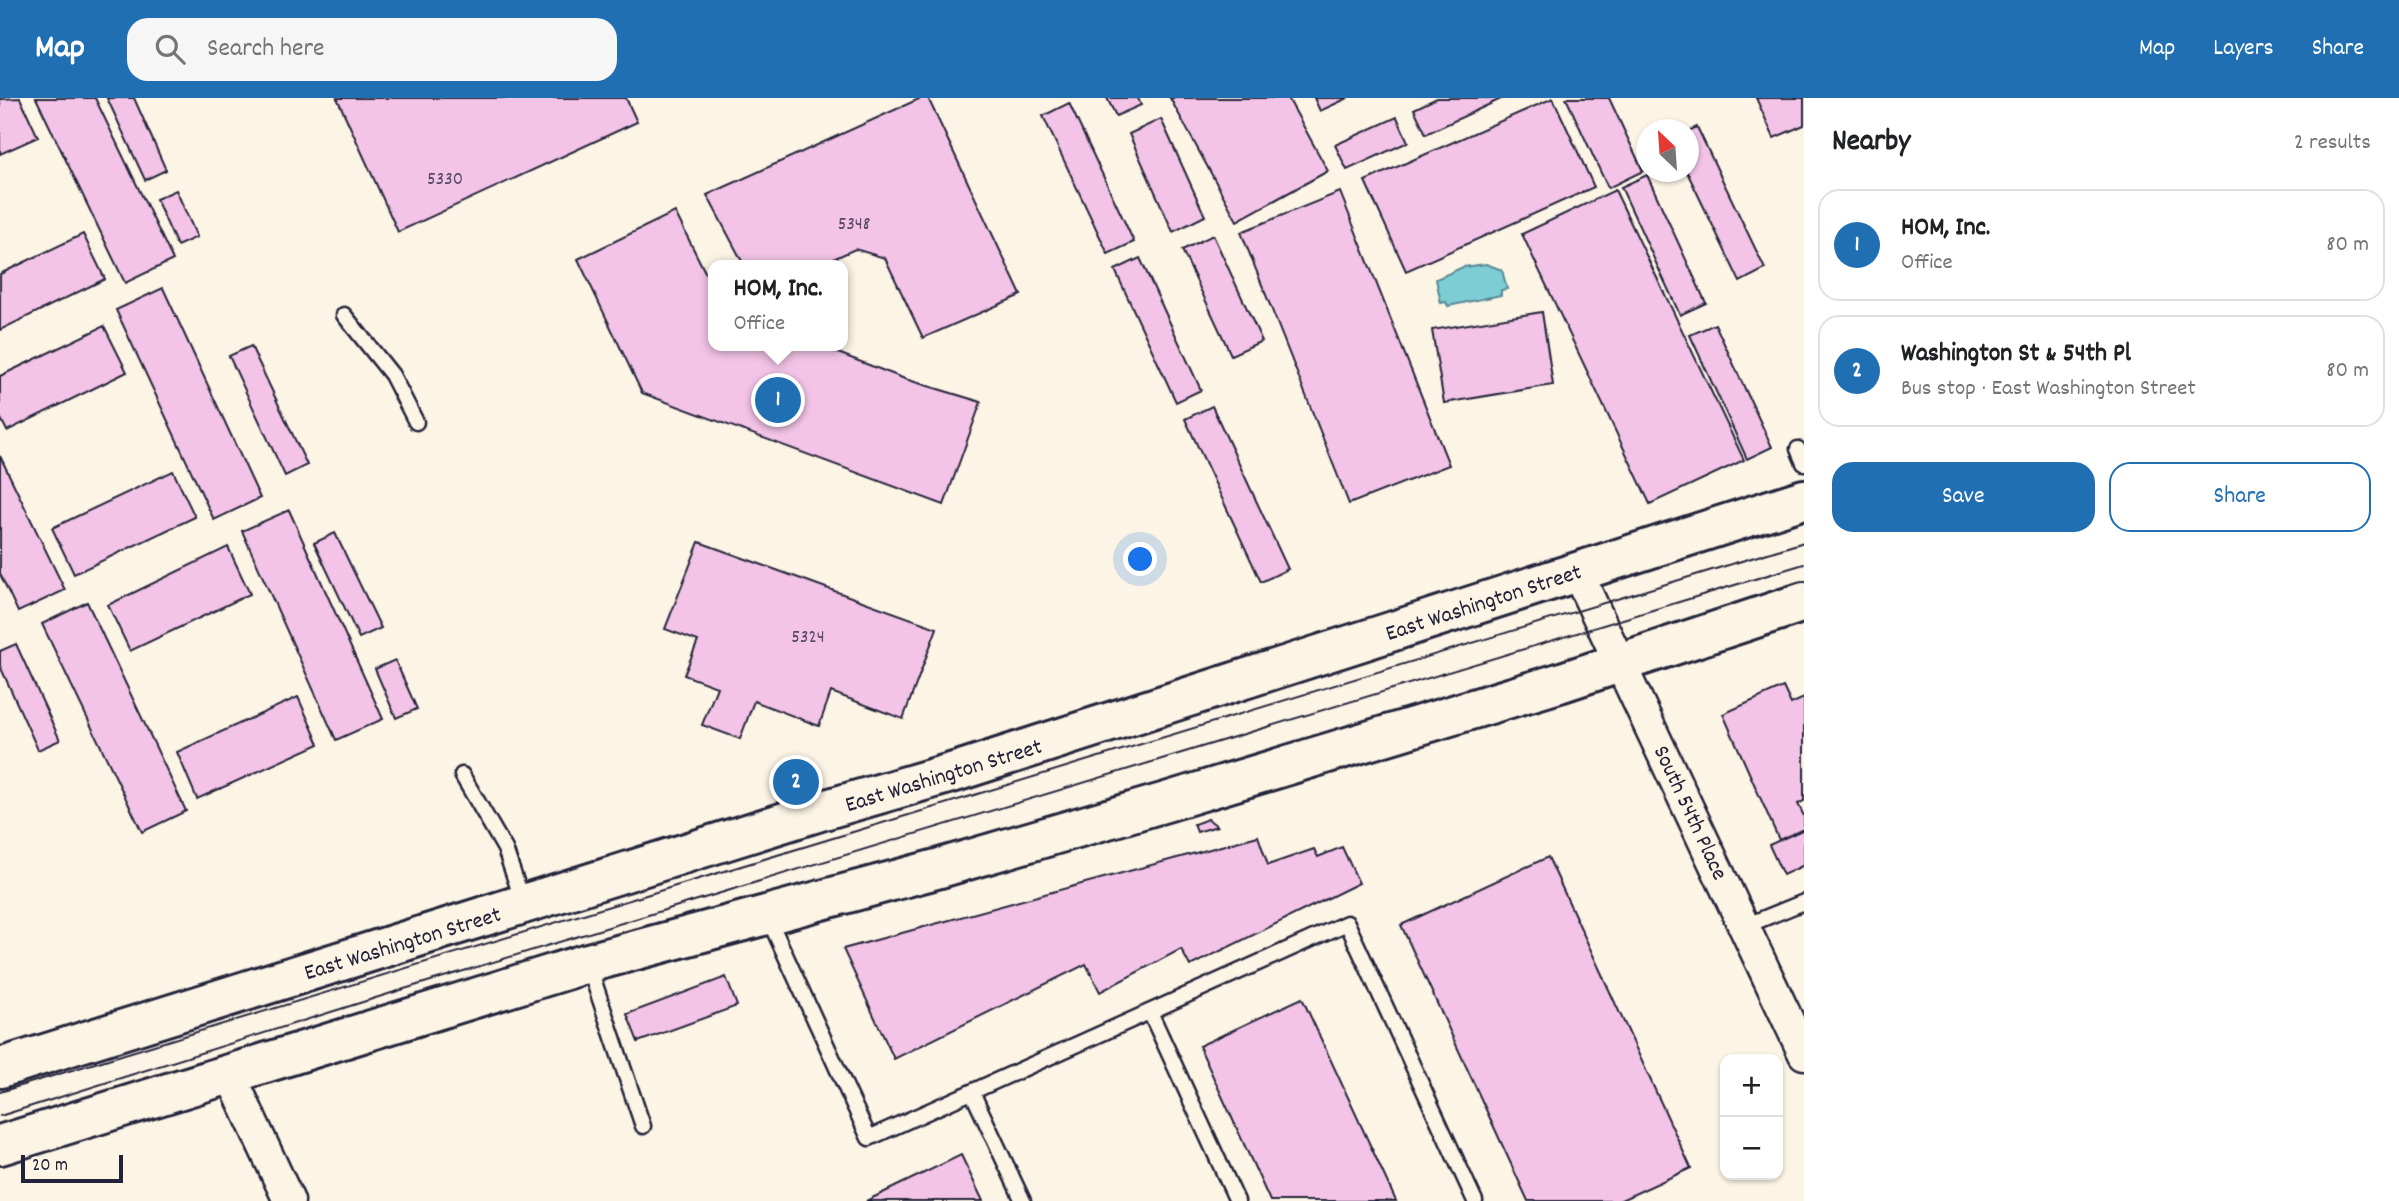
<!DOCTYPE html>
<html lang="en">
<head>
<meta charset="utf-8">
<style>
  :root { --surface:#fff; --page:#f6f6f6; --text:#202124; --muted:#757577; --line:#e0e0e0; --accent:#1f6fb2 }
  body { margin:0; font-family:Dekko,sans-serif; background:var(--page); color:var(--text) }
  .controls { position:absolute; right:21px; bottom:21px; display:grid; overflow:hidden; border-radius:14px; box-shadow:0 2px 5px #0004 }
  .controls button { width:63px; height:63px; display:grid; place-items:center; padding:0; border:0; border-bottom:2px solid var(--line); background:var(--surface); color:var(--text); font:35px sans-serif }
  .compass { position:absolute; left:1636px; top:21px; width:63px; height:63px; border-radius:50%; background:var(--surface); box-shadow:0 2px 5px #0004; rotate:335deg }
  .scale { position:absolute; left:21px; bottom:18px; width:102px; box-sizing:border-box; padding-left:7px; border:4px solid #22223b; border-top:0; font-size:19px; line-height:24px; white-space:nowrap; color:#22223b; -webkit-text-stroke:5px #fcf5e5; paint-order:stroke }
  .you { position:absolute; left:1141px; top:462px; width:24px; height:24px; margin:-18px; border:5px solid #fff; border-radius:50%; background:#1a73e8; box-shadow:0 0 0 10px #1a73e833 }
  .badge { display:grid; place-items:center; width:46px; height:46px; border-radius:50%; background:var(--accent); color:#fff; font-size:23px; font-weight:700 }
  .pin { position:absolute; translate:-50% -50%; border:4px solid #fff; box-shadow:0 2px 7px #0006 }
  .popup { position:absolute; left:708px; top:162px; width:140px; height:91px; box-sizing:border-box; display:grid; place-content:center; border-radius:14px; background:var(--surface); filter:drop-shadow(0 2px 5px #0005); font-size:23px; white-space:nowrap; color:var(--muted) }
  .popup b { font-size:26px; color:var(--text) }
  .popup::after { content:''; position:absolute; left:50%; top:100%; margin-left:-14px; border:14px solid transparent; border-top-color:var(--surface) }
  .list { margin:0; padding:0; list-style:none }
  h2 { display:flex; justify-content:space-between; align-items:center; height:91px; margin:0; padding:0 28px; font-size:30px }
  h2 small { font-size:23px; font-weight:400; color:var(--muted) }
  .list li { display:grid; grid-template-columns:46px 1fr auto; gap:21px; align-items:center; box-sizing:border-box; height:112px; margin:0 14px 14px; padding:0 14px; border:2px solid var(--line); border-radius:21px }
  .list b { display:block; font-size:26px; white-space:nowrap }
  .list p { margin:0; font-size:23px; white-space:nowrap; color:var(--muted) }
  .list em { font-size:23px; font-style:normal; color:var(--muted) }
  .actions { display:flex; gap:14px; padding:21px 28px }
  .actions a { flex:1; padding:16px 0; border:2px solid var(--accent); border-radius:21px; text-align:center; font-size:24px; color:var(--accent) }
  .actions .main { background:var(--accent); color:#fff }
  .icon { flex:none; width:38px; height:38px; fill:none; stroke:currentColor; stroke-width:2; stroke-linecap:round; stroke-linejoin:round }
  .map { position:relative; flex:none; width:1804px; height:1103px; overflow:hidden }
  header { display:flex; align-items:center; gap:42px; box-sizing:border-box; height:98px; padding:0 35px; background:var(--accent); color:#fff }
  header strong { font-size:33px }
  nav { display:flex; gap:38px; margin-inline-start:auto; font-size:24px }
  .search { width:490px; height:63px; background:var(--page); display:flex; align-items:center; gap:18px; box-sizing:border-box; padding:0 24px; border-radius:21px; color:var(--muted); font-size:26px }
  main { display:flex }
  aside { flex:1; background:var(--surface) }
  .map>svg:first-child { display:block }
  .water { fill:#7ccdd4; stroke:#588997; stroke-width:2 }
  .building { fill:#f3c4e7; stroke:#22223b; stroke-width:2 }
  .lines { fill:none; stroke-linecap:round; stroke-linejoin:round }
  .lane-casing { stroke:#22223b; stroke-width:19 }
  .street-casing { stroke:#22223b; stroke-width:35 }
  .primary-casing { stroke:#22223b; stroke-width:44 }
  .lane { stroke:#fcf5e5; stroke-width:14 }
  .street { stroke:#fcf5e5; stroke-width:30 }
  .primary { stroke:#fcf5e5; stroke-width:38 }
  .tram { stroke:#22223b; stroke-width:2 }
  .labels { text-anchor:middle; stroke-width:5; stroke-linejoin:round; paint-order:stroke }
  .number-label { font-size:19px; fill:#564a66 }
  .street-label { font-size:23px; fill:#22223b; stroke:#fcf5e5 }
</style>
</head>
<body>
<header>
<strong>Map</strong>
<div class="search"><svg class="icon" aria-label="search" viewBox="0 0 24 24"><circle cx="10" cy="10" r="6"/><path d="M15 15l6 6"/></svg>Search here</div>
<nav><a>Map</a><a>Layers</a><a>Share</a></nav>
</header>
<main>
<div class="map">
<svg width="1804" height="1103" viewBox="0 0 1804 1103">
  <rect width="100%" height="100%" fill="#fcf5e5"/>
  <filter id="ink" filterUnits="userSpaceOnUse"><feTurbulence type="fractalNoise" baseFrequency=".0143" numOctaves="2"/><feDisplacementMap in="SourceGraphic" scale="14" xChannelSelector="R" yChannelSelector="G"/><feConvolveMatrix kernelMatrix="1 2 1 2 8 2 1 2 1" color-interpolation-filters="sRGB"/></filter>
  <g filter="url(#ink)">
    <!-- water -->
    <path class="water" d="M1486,166L1502,172L1507,191L1501,192V197L1448,208L1446,204L1441,205L1436,181L1463,169Z"/>
    <!-- building -->
    <g class="building">
      <path d="M20,0L38,39L0,56V1Z"/>
      <path d="M36,0H95L173,162L125,185Z"/>
      <path d="M107,0H134L166,72L145,82Z"/>
      <path d="M337,0H626L637,24L398,134Z"/>
      <path d="M921,0H928L1021,197L923,240L885,160L855,151L820,167H744L707,97Z"/>
      <path d="M1107,0H1138L1141,7L1116,18Z"/>
      <path d="M1170,0H1288L1328,73L1237,123Z"/>
      <path d="M1314,0H1348L1320,13Z"/>
      <path d="M1437,0H1503L1426,36L1414,11Z"/>
      <path d="M1553,0L1594,89L1406,173L1365,83Z"/>
      <path d="M1566,0H1609L1643,73L1608,90Z"/>
      <path d="M1756,0H1804V27L1774,40Z"/>
      <path d="M1069,5L1134,144L1108,156L1043,18Z"/>
      <path d="M1397,19L1408,44L1347,72L1335,47Z"/>
      <path d="M1161,21L1205,118L1173,134L1129,36Z"/>
      <path d="M1697,29L1765,171L1740,184L1687,74L1688,33Z"/>
      <path d="M1647,77L1706,205L1680,217L1621,89Z"/>
      <path d="M176,92L197,139L177,148L156,101Z"/>
      <path d="M1615,92L1744,362L1650,406L1522,136Z"/>
      <path d="M1340,94L1449,367L1349,406L1241,134Z"/>
      <path d="M675,114L713,190V248H820L905,281L981,304L944,407L642,295L578,161Z"/>
      <path d="M83,136L105,181L0,232V176Z"/>
      <path d="M1213,137L1262,243L1231,257L1182,152Z"/>
      <path d="M1140,160L1201,292L1176,304L1115,172Z"/>
      <path d="M163,190L260,400L214,422L116,212Z"/>
      <path d="M1542,214L1553,287L1444,305L1432,232Z"/>
      <path d="M1715,226L1772,349L1747,361L1690,237Z"/>
      <path d="M104,228L127,274L7,333L0,319V278Z"/>
      <path d="M251,248L307,367L285,378L229,258Z"/>
      <path d="M1212,308L1288,471L1261,484L1185,321Z"/>
      <path d="M0,358L65,492L18,514L0,476Z"/>
      <path d="M173,373L195,419L74,476L52,430Z"/>
      <path d="M289,412L383,621L336,642L242,433Z"/>
      <path d="M335,435L381,530L359,540L314,445Z"/>
      <path d="M699,444L937,530L903,621L831,594L819,628L754,603L740,641L702,627L717,589L684,577L698,543L665,531Z"/>
      <path d="M228,449L250,496L130,553L108,507Z"/>
      <path d="M87,504L186,713L142,734L42,526Z"/>
      <path d="M16,546L60,642L38,652L0,568V553Z"/>
      <path d="M395,562L417,611L396,620L375,571Z"/>
      <path d="M1783,589L1791,606L1804,600V703L1798,706L1804,718V731L1779,742L1723,616Z"/>
      <path d="M298,599L319,646L197,701L177,654Z"/>
      <path d="M1208,721L1217,728L1197,734L1194,726Z"/>
      <path d="M1804,731V767L1783,777L1769,747Z"/>
      <path d="M1258,738L1268,767L1314,751L1318,759L1342,749L1359,785L1190,868L1181,851L1100,894L1086,866L894,961L843,851Z"/>
      <path d="M1548,759L1691,1070L1619,1103H1528L1401,827Z"/>
      <path d="M726,879L737,908L638,944L627,916Z"/>
      <path d="M1302,900L1396,1103H1270L1199,948Z"/>
      <path d="M961,1057L983,1103H866Z"/>
    </g>
    <g class="lines">
      <!-- lane casing -->
      <g class="lane-casing">
        <g id="lane">
          <path d="M344,217L392,277L416,324"/>
          <path d="M1798,351L1804,365"/>
          <path d="M462,677L505,751L523,804"/>
          <path d="M767,817L869,1040L1347,825L1475,1103"/>
          <path d="M1745,828L1804,804"/>
          <path d="M588,866L643,1028"/>
          <path d="M1150,914L1237,1103"/>
          <path d="M972,994L1023,1103"/>
        </g>
      </g>
      <!-- street casing -->
      <g class="street-casing">
        <g id="street">
          <path d="M1576,472L1804,956"/>
          <path d="M229,974L289,1103"/>
        </g>
      </g>
      <!-- primary casing -->
      <g class="primary-casing">
        <g id="primary">
          <path d="M0,970L820,713L958,673L1804,401"/>
          <path d="M0,1047L588,865L940,770L1166,704L1559,585L1804,504"/>
        </g>
      </g>
      <!-- lane -->
      <use href="#lane" class="lane"/>
      <!-- street -->
      <use href="#street" class="street"/>
      <!-- primary -->
      <use href="#primary" class="primary"/>
      <!-- tram -->
      <g class="tram">
        <path d="M0,994L1804,444"/>
        <path d="M0,1018L401,892L1804,466"/>
      </g>
    </g>
  </g>
  <g class="labels">
    <!-- number labels -->
    <g class="number-label">
      <text x="445" y="86">5330</text>
      <text x="854" y="131">5348</text>
      <text x="808" y="544">5324</text>
    </g>
    <!-- street labels -->
    <g class="street-label">
      <text transform="translate(1483 503) rotate(-18)" y="8">East Washington Street</text>
      <text transform="translate(943 676) rotate(-17)" y="8">East Washington Street</text>
      <text transform="translate(1692 714) rotate(65)" y="8">South 54th Place</text>
      <text transform="translate(402 844) rotate(-17)" y="8">East Washington Street</text>
    </g>
  </g>
</svg>
<div class="controls">
<button>+</button>
<button>−</button>
</div>
<svg class="compass" viewBox="-18 -18 36 36"><path d="M0-13l5 13h-10z" fill="#e53935"/><path d="M0 13l5-13h-10z" fill="#757577"/></svg>
<div class="scale">20 m</div>
<div class="you"></div>
<div class="pin badge" style="left:778px;top:302px">1</div>
<div class="popup"><b>HOM, Inc.</b>Office</div>
<div class="pin badge" style="left:796px;top:684px">2</div>
</div>
<aside>
<h2>Nearby<small>2 results</small></h2>
<ul class="list">
<li><span class="badge">1</span><div><b>HOM, Inc.</b><p>Office</p></div><em>80 m</em></li>
<li><span class="badge">2</span><div><b>Washington St &amp; 54th Pl</b><p>Bus stop · East Washington Street</p></div><em>80 m</em></li>
</ul>
<div class="actions"><a class="main">Save</a><a>Share</a></div>
</aside>
</main>
</body>
</html>
